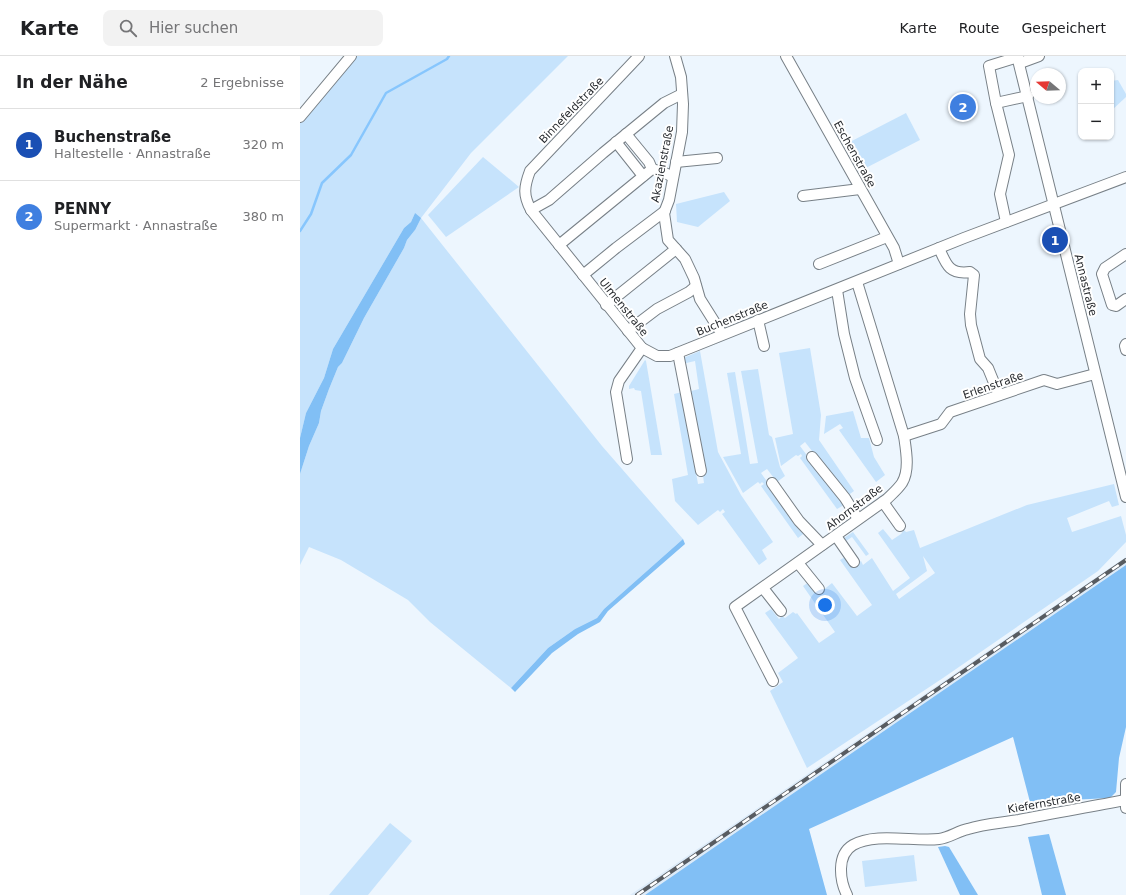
<!DOCTYPE html>
<html lang="de">
<head>
<meta charset="utf-8">
<style>
  :root { --surface:#fff; --page:#f2f2f2; --text:#202124; --muted:#757577; --line:#e0e0e0; --accent:#1a73e8 }
  body { margin:0; font-family:"DejaVu Sans",sans-serif; background:var(--page); color:var(--text) }
  .controls { position:absolute; right:12px; top:12px; display:grid; overflow:hidden; border-radius:8px; box-shadow:0 1px 3px #0004 }
  .controls button { width:36px; height:36px; display:grid; place-items:center; padding:0; border:0; border-bottom:1px solid var(--line); background:var(--surface); color:var(--text); font:20px sans-serif }
  .compass { position:absolute; left:730px; top:12px; width:36px; height:36px; border-radius:50%; background:var(--surface); box-shadow:0 1px 3px #0004; rotate:289deg }
  .you { position:absolute; left:525px; top:549px; width:14px; height:14px; margin:-10px; border:3px solid #fff; border-radius:50%; background:#1a73e8; box-shadow:0 0 0 6px #1a73e833 }
  .badge { display:grid; place-items:center; width:26px; height:26px; border-radius:50%; background:var(--accent); color:#fff; font-size:13px; font-weight:700 }
  .pin { position:absolute; translate:-50% -50%; border:2px solid #fff; box-shadow:0 1px 4px #0006 }
  .list { margin:0; padding:0; list-style:none }
  h2 { display:flex; justify-content:space-between; align-items:center; height:52px; margin:0; padding:0 16px; font-size:17px }
  h2 small { font-size:13px; font-weight:400; color:var(--muted) }
  .list li { display:grid; grid-template-columns:26px 1fr auto; gap:12px; align-items:center; box-sizing:border-box; height:72px; padding:0 16px; border-top:1px solid var(--line) }
  .list b { display:block; font-size:15px; white-space:nowrap }
  .list p { margin:0; font-size:13px; white-space:nowrap; color:var(--muted) }
  .list em { font-size:13px; font-style:normal; color:var(--muted) }
  .icon { flex:none; width:22px; height:22px; fill:none; stroke:currentColor; stroke-width:2; stroke-linecap:round; stroke-linejoin:round }
  .map { position:relative; flex:none; width:826px; height:839px; overflow:hidden }
  header { display:flex; align-items:center; gap:24px; box-sizing:border-box; height:56px; padding:0 20px; background:var(--surface); border-bottom:1px solid var(--line) }
  header strong { font-size:19px }
  nav { display:flex; gap:22px; margin-inline-start:auto; font-size:14px }
  .search { width:280px; height:36px; background:var(--page); display:flex; align-items:center; gap:10px; box-sizing:border-box; padding:0 14px; border-radius:8px; color:var(--muted); font-size:15px }
  main { display:flex }
  aside { flex:1; background:var(--surface) }
  .map>svg:first-child { display:block }
  .built { fill:#dcebf9 }
  .green { fill:#c6e3fc; fill-rule:evenodd }
  .forest { fill:#81bff5 }
  .lines { fill:none; stroke-linecap:round; stroke-linejoin:round }
  .stream { stroke:#87c6fd; stroke-width:2.5 }
  .minor-casing { stroke:#788087; stroke-width:12 }
  .minor { stroke:#fff; stroke-width:10 }
  .rail-casing { stroke:#585c61; stroke-width:4 }
  .rail { stroke:#fff; stroke-width:2.5; stroke-dasharray:8; stroke-linecap:butt }
  .labels { text-anchor:middle; stroke-width:4; stroke-linejoin:round; paint-order:stroke }
  .street-label { font-size:11px; fill:#272a2e; stroke:#fff }
</style>
</head>
<body>
<header>
<strong>Karte</strong>
<div class="search"><svg class="icon" aria-label="search" viewBox="0 0 24 24"><circle cx="10" cy="10" r="6"/><path d="M15 15l6 6"/></svg>Hier suchen</div>
<nav><a>Karte</a><a>Route</a><a>Gespeichert</a></nav>
</header>
<main>
<aside>
<h2>In der Nähe<small>2 Ergebnisse</small></h2>
<ul class="list">
<li><span class="badge" style="background:#1a4fb4">1</span><div><b>Buchenstraße</b><p>Haltestelle · Annastraße</p></div><em>320 m</em></li>
<li><span class="badge" style="background:#3f7fe0">2</span><div><b>PENNY</b><p>Supermarkt · Annastraße</p></div><em>380 m</em></li>
</ul>
</aside>
<div class="map">
<svg width="826" height="839" viewBox="0 0 826 839">
  <rect width="100%" height="100%" fill="#edf6fe"/>
  <!-- built -->
  <path class="built" d="M826,501V509L375,819L345,839H330Z"/>
  <!-- green -->
  <g class="green">
    <path d="M51,0H268L171,97L121,162L302,390L383,483L304,553L297,562L275,573L248,592L211,632L130,566L108,544L41,504L9,491L0,509V418L9,390L19,367L21,355L29,333L38,311L42,307L64,262L104,192L107,184L115,174V157L111,166L104,172L33,293L24,322L6,357L0,382V61Z"/>
    <path d="M818,24L826,38V41L811,55V25Z"/>
    <path d="M606,57L620,84L560,115L546,88Z"/>
    <path d="M183,101L219,131L146,181L128,159Z"/>
    <path d="M424,136L430,145L398,171L377,166L376,148Z"/>
    <path d="M510,292L521,359L519,384L554,435L547,440L505,386L500,390L544,449L537,453L500,402L502,400L501,398L498,400L496,399L481,410L475,382L493,378L479,297Z"/>
    <path d="M400,295L418,396L441,439L473,486L462,494L467,503L459,509L422,458L425,456L423,453L420,456L418,454L398,469L375,445L372,423L388,419L374,338L382,336L398,428L404,427L391,335L399,333L395,305L382,308L381,303Z"/>
    <path d="M345,304L346,305L362,399H351L341,335L335,334L334,332L329,333V330Z"/>
    <path d="M458,313L469,379L472,381L480,411L485,420L477,426L467,413L461,417L499,470L507,475L498,482L461,430L464,428L462,426L460,428L458,426L443,437L423,401L441,398L427,317L435,316L450,408L458,407L441,315Z"/>
    <path d="M553,355L561,382H569L574,401L585,419L576,426L539,374L543,372L540,368L524,378L526,360Z"/>
    <path d="M814,428L819,449L812,451L809,445L767,462L772,476L821,460L826,479V486L798,515L643,622L507,712L470,635L483,626L478,617L498,602L465,557L471,553L479,563L482,560L485,562L493,556L496,558L497,557L519,587L535,576L503,530L509,526L516,537L521,533L522,535L532,527L557,560L572,549L540,504L545,501L554,510L561,505L563,509L572,502L593,535L610,522L578,477L583,473L592,484L601,478L604,474L606,476L614,474L620,492L727,449ZM623,500L635,517L599,543L596,538L627,515Z"/>
    <path d="M553,476L569,498L566,500L552,481L546,485L544,482Z"/>
    <path d="M90,767L112,785L68,839H29Z"/>
    <path d="M614,799L617,825L565,831L562,805Z"/>
  </g>
  <!-- forest -->
  <g class="forest">
    <path d="M115,157L121,162L115,174L107,184L104,192L64,262L42,307L38,311L29,333L21,355L19,367L9,390L0,418V382L6,357L24,322L33,293L104,172L111,166Z"/>
    <path d="M383,483L385,488L308,555L300,566L278,578L252,597L215,636L211,632L248,592L275,573L297,562L304,553Z"/>
    <path d="M826,509V671L819,702L816,736L810,742L730,746L713,681L509,773L527,839H345Z"/>
    <path d="M749,778L766,839H742L728,781Z"/>
    <path d="M645,790L649,791L678,839H660L638,791Z"/>
  </g>
  <g class="lines">
    <!-- stream -->
    <path class="stream" d="M0,175L11,158L22,127L51,99L86,37L147,3L149,0"/>
    <!-- minor casing -->
    <g class="minor-casing">
      <g id="minor">
        <path d="M375,0L381,21L383,48L382,76L369,144L364,157L368,184L385,203L394,222L400,243L422,278"/>
        <path d="M486,0L594,192L599,208"/>
        <path d="M717,0L826,441"/>
        <path d="M720,7L739,0"/>
        <path d="M696,47L689,10L718,1"/>
        <path d="M0,61L51,0"/>
        <path d="M326,78L349,106L352,113"/>
        <path d="M316,86L343,120"/>
        <path d="M376,106L417,102"/>
        <path d="M503,140L560,133"/>
        <path d="M231,154L249,144L303,97L364,47L382,38"/>
        <path d="M706,166L700,138L709,99L696,47L728,40"/>
        <path d="M259,189L352,113L363,116L373,121"/>
        <path d="M639,192C646,208 649,219 670,216L674,219L670,258L671,269L680,303L688,312L699,339"/>
        <path d="M826,198L805,212L802,218L812,249L816,250L826,243"/>
        <path d="M519,208L587,181"/>
        <path d="M283,219L316,192L365,155"/>
        <path d="M537,234L544,278L555,322L577,384"/>
        <path d="M306,249L376,193"/>
        <path d="M458,264L464,290"/>
        <path d="M328,275L357,253L389,236L396,230"/>
        <path d="M826,288L825,290L826,294"/>
        <path d="M342,292L357,300H370L664,182L826,121"/>
        <path d="M378,297L401,415"/>
        <path d="M604,380L641,368L650,356L744,324L757,328L795,318"/>
        <path d="M512,401L545,442L558,463"/>
        <path d="M327,403L316,336L319,325L342,292L231,154C223,139 224,131 230,115L339,0"/>
        <path d="M472,427L499,465L522,489"/>
        <path d="M583,446L600,470"/>
        <path d="M536,480L554,506"/>
        <path d="M498,507L519,533"/>
        <path d="M463,532L481,555"/>
        <path d="M473,625L435,551L587,443C592,438 598,433 602,427C610,414 606,394 604,380L557,226"/>
        <path d="M826,728V752"/>
        <path d="M547,839C540,825 536,799 553,789C575,776 614,786 639,783C649,782 658,775 668,773C684,768 702,767 719,764C754,757 790,751 826,744"/>
      </g>
    </g>
    <!-- minor -->
    <use href="#minor" class="minor"/>
    <!-- rail casing -->
    <g class="rail-casing">
      <path id="rail" d="M337,839L826,504"/>
    </g>
    <!-- rail -->
    <use href="#rail" class="rail"/>
  </g>
  <g class="labels">
    <!-- street labels -->
    <g class="street-label">
      <text transform="translate(271 54) rotate(-46)" y="4">Binnefeldstraße</text>
      <text transform="translate(555 98) rotate(61)" y="4">Eschenstraße</text>
      <text transform="translate(362 108) rotate(-79)" y="4">Akazienstraße</text>
      <text transform="translate(786 229) rotate(76)" y="4">Annastraße</text>
      <text transform="translate(324 251) rotate(51)" y="4">Ulmenstraße</text>
      <text transform="translate(432 262) rotate(-22)" y="4">Buchenstraße</text>
      <text transform="translate(693 329) rotate(-19)" y="4">Erlenstraße</text>
      <text transform="translate(554 451) rotate(-37)" y="4">Ahornstraße</text>
      <text transform="translate(744 747) rotate(-10)" y="4">Kiefernstraße</text>
    </g>
  </g>
</svg>
<div class="controls">
<button>+</button>
<button>−</button>
</div>
<svg class="compass" viewBox="-18 -18 36 36"><path d="M0-13l5 13h-10z" fill="#e53935"/><path d="M0 13l5-13h-10z" fill="#757577"/></svg>
<div class="you"></div>
<div class="pin badge" style="left:755px;top:184px;background:#1a4fb4">1</div>
<div class="pin badge" style="left:663px;top:51px;background:#3f7fe0">2</div>
</div>
</main>
</body>
</html>
